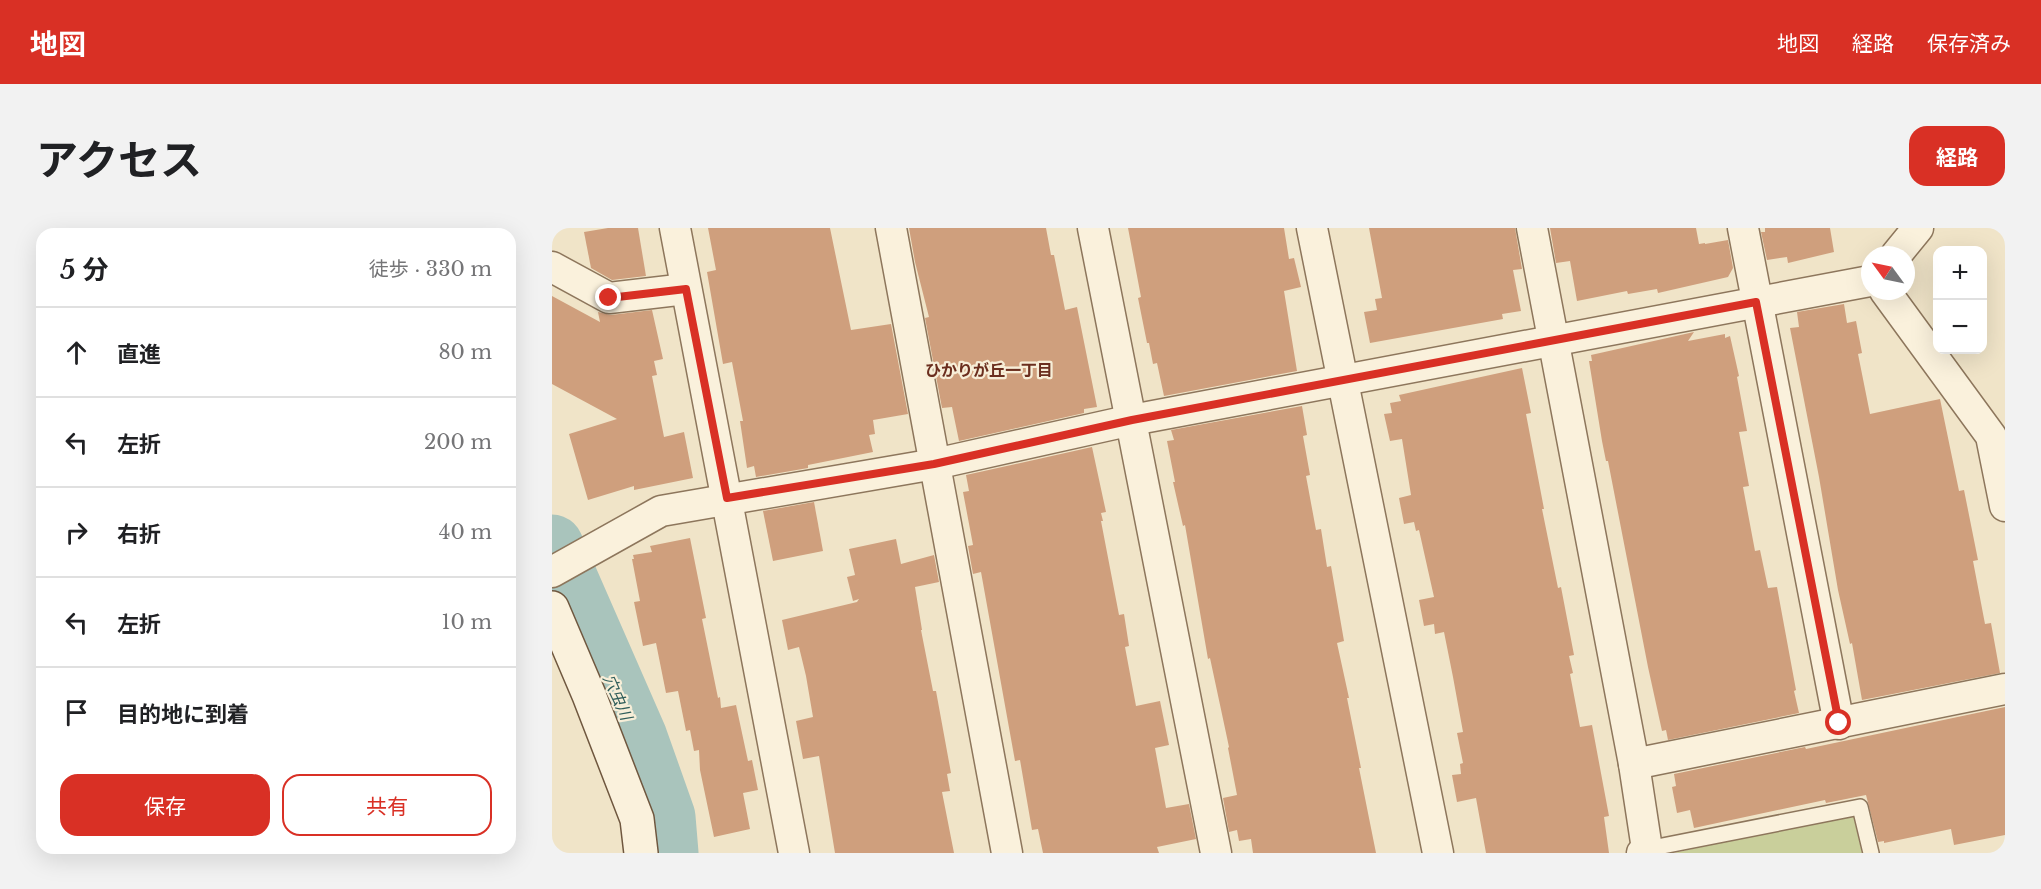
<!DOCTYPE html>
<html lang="ja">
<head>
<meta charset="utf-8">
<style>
  :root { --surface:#fff; --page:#f2f2f2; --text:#202124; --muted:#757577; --line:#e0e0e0; --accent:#d93025 }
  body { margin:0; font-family:"Libre Baskerville","Noto Sans JP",serif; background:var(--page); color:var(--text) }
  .controls { position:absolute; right:18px; top:18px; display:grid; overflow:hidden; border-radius:12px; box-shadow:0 6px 24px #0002 }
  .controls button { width:54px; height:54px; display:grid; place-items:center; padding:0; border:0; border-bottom:2px solid var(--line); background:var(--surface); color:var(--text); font:30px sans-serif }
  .compass { position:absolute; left:1309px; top:18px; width:54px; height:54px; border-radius:50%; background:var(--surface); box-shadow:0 6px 24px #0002; rotate:303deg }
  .stop { position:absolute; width:18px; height:18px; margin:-14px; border:4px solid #d93025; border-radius:50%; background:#fff }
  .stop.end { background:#d93025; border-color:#fff; box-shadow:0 2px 6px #0008 }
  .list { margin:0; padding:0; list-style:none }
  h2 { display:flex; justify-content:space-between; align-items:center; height:78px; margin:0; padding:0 24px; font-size:26px }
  h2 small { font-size:20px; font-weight:400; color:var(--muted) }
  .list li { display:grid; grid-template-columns:39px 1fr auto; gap:18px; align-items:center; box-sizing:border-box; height:90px; padding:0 24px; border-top:2px solid var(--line) }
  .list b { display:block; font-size:22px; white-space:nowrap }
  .list em { font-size:20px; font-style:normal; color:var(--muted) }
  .actions { display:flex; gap:12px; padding:18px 24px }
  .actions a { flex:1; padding:14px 0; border:2px solid var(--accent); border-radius:18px; text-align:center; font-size:21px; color:var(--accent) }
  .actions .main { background:var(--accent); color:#fff }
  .icon { flex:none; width:33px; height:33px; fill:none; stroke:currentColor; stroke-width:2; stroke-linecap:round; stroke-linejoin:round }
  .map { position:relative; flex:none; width:1453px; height:625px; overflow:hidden; border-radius:18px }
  header { display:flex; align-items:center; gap:36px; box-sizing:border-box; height:84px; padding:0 30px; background:var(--accent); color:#fff }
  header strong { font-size:28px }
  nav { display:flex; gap:33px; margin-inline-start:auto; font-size:21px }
  .intro { display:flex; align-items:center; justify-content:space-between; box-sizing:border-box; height:144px; padding:0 36px }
  h1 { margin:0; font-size:42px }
  .button { padding:15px 27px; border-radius:18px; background:var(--accent); color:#fff; font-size:21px; font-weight:700 }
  main { display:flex; gap:36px; padding:0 36px }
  aside { flex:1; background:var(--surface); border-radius:18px; box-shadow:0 6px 24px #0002 }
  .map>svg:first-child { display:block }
  .green { fill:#c9cf9b }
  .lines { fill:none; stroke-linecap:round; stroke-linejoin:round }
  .river { stroke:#a9c4bc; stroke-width:63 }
  .building { fill:#cf9f7d }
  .lane-casing { stroke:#8d765c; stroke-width:18 }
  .street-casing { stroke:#8d765c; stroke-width:33 }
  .secondary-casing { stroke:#6f573f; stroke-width:36 }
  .lane { stroke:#faf1dc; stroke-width:15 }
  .street { stroke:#faf1dc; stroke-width:30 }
  .secondary { stroke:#faf1dc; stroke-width:33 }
  .route { stroke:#d93025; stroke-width:8 }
  .labels { text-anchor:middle; stroke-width:4.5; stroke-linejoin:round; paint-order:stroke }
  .neighbourhood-label { font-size:16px; font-weight:bold; fill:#6b2e1e; stroke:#f7eed8 }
  .water-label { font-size:16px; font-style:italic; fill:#2f5d5a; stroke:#f7eed8 }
</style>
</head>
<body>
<header>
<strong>地図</strong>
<nav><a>地図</a><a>経路</a><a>保存済み</a></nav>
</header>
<div class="intro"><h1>アクセス</h1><a class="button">経路</a></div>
<main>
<aside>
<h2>5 分<small>徒歩 · 330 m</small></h2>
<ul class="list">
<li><svg class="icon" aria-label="ahead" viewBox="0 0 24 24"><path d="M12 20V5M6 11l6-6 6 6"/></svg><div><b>直進</b></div><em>80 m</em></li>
<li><svg class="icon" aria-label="left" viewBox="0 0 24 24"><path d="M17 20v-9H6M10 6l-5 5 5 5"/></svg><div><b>左折</b></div><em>200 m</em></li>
<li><svg class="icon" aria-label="right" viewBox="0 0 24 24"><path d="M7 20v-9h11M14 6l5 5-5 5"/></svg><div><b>右折</b></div><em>40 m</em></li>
<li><svg class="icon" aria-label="left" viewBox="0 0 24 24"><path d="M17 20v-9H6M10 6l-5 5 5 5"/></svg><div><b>左折</b></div><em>10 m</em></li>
<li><svg class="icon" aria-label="arrive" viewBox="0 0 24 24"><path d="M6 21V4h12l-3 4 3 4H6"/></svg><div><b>目的地に到着</b></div></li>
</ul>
<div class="actions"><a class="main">保存</a><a>共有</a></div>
</aside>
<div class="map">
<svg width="1453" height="625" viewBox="0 0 1453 625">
  <rect width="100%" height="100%" fill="#f0e4c8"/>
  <!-- green -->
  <path class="green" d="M1301,586L1310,625H1122Z"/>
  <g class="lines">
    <!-- river -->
    <path class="river" d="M0,318L84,510L112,589L115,625"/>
  </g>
  <!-- building -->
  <g class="building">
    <path d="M56,0H86L94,48L60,52L39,40L32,4Z"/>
    <path d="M156,0H278L299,102L339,96L356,186L321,192L323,206L317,207L321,224L256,237V240L204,249L202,238L195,240L188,193H191L180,134L171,136L155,44L164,42Z"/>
    <path d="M357,0H494L499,27H502L513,82L525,79L545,179L532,181V185L407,213L400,179L390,180L373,90L377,89L363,34Z"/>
    <path d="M576,0H732L737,31L742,30L749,59L732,63L745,143L612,168L605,135L601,136L597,115H595L586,70L589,69Z"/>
    <path d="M817,0H963L970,41L961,42L969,83L950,86L951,91L818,115L812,84L825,82L823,71L830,70Z"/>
    <path d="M998,0H1144L1147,16L1153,15V16L1176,12L1181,40L1176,49L1106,65L1105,61L1076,66L1075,63L1025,73L1018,33L1004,35Z"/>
    <path d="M1213,0H1278L1282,24L1236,35L1235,29L1215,32L1209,4H1213Z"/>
    <path d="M0,68L48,94L46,84L59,87L100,82L111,131L102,133L105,147L100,148L112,209L132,204L141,250L82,262V258L36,272L17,206L65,191L0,156Z"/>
    <path d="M1292,76L1295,95L1304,93L1310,125L1306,126L1318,186L1388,171L1407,263L1412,262L1426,332L1421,333L1433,396L1439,395L1448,445L1310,472L1300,415L1298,416L1286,362L1267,249L1238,100L1247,99L1245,84Z"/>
    <path d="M1142,104L1136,113L1173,106V110L1178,108L1187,148L1185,149L1195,203L1187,204L1197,258L1191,259L1203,323L1208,322L1216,360L1225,359L1244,462L1242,463L1247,485L1116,512L1114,502L1110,503L1096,439L1056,233H1054L1050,213L1037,133H1040L1039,127Z"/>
    <path d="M970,140L979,185L974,186L992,281H990L1006,360L1009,359L1022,427L1017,428L1021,445L1018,446L1028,499L1040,497L1057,588L1052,589L1057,625H934L924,570L905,574L900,547L909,546L908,536L911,535L905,505L911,504L901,449L892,404L883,406L882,396L872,398L867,372L882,369L867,302L864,303L862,294L852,296L847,270L859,267L850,211L838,213L832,186L840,185L838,175L849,173L847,167Z"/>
    <path d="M750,178L755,207L751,208L758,247L754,248L764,302L769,301L775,339L779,338L792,413L785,415L797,470H795L809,540H807L824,625H701L699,611L687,613L685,602L677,604L671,570L685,567L676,520L677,519L658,430L656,431L633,297L631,298L621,254H623L615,213L622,212L619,202Z"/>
    <path d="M540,219L554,284L549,285L551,293H549L567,387L572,386L577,418L573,419L584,478L608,473L617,517L603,520L614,580L637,576L644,611L605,619L607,625H491L486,601L480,602L468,532L463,533L429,344L421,346L416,318L421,317L411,264L417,263L414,247Z"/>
    <path d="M262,274L271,323L221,333L211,283Z"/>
    <path d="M138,310L154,390L150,391L166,470L168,469L169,480L184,477L196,533L200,532L206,562L191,565L198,601L162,609L148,542L147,522L142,523L138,502L134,503L126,463L114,465L104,415L91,418L82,374L88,373L80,331H82L81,327L100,324L98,318Z"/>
    <path d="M344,311L349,336L382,327L387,354L363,359L370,402H369L381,463H384L399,545L395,546L398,563L390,564L402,625H283L267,528L251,531L244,493L261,489L254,448L247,419L236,422L230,392L305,374L307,371L301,373L295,349L303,347L297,321Z"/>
    <path d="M1453,479V607L1402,617L1399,601L1332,615V613L1326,614L1314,567L1274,575L1273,572L1142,600L1138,582L1125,585L1120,559L1124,558L1122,546L1253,519L1254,521Z"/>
  </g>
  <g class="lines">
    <!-- lane casing -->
    <g class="lane-casing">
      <path id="lane" d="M1095,621L1308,579L1319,625"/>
    </g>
    <!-- street casing -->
    <g class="street-casing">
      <g id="street">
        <path d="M123,0L242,625"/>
        <path d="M339,0L455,625"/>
        <path d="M541,0L664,625"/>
        <path d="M760,0L886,625"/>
        <path d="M980,0L1082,536L1095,621L1090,625"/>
        <path d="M1191,0L1287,496"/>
        <path d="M1344,27L1366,0"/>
        <path d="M0,39L57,70L134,61"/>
        <path d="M1333,63L1439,208L1453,278"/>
        <path d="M0,344L109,283L383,236L580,192L1318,53"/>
        <path d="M1082,536L1453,461"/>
      </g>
    </g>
    <!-- secondary casing -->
    <g class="secondary-casing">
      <path id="secondary" d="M0,380L37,467L85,591L89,625"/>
    </g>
    <!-- lane -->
    <use href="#lane" class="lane"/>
    <!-- street -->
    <use href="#street" class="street"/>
    <!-- secondary -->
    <use href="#secondary" class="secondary"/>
  </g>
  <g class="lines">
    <!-- route -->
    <path class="route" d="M57,70L134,61L175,270L382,236L580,192L1204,74L1287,495"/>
  </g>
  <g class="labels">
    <!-- neighbourhood labels -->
    <g class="neighbourhood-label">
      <text x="437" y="148">ひかりが丘一丁目</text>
    </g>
    <!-- water labels -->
    <g class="water-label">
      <text transform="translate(66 469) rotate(66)" y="6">穴虫川</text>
    </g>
  </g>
</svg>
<div class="controls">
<button>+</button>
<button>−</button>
</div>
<svg class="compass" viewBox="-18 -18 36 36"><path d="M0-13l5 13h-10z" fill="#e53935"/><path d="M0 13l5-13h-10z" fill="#757577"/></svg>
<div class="stop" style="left:1287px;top:495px"></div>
<div class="stop end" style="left:57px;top:70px"></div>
</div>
</main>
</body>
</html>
